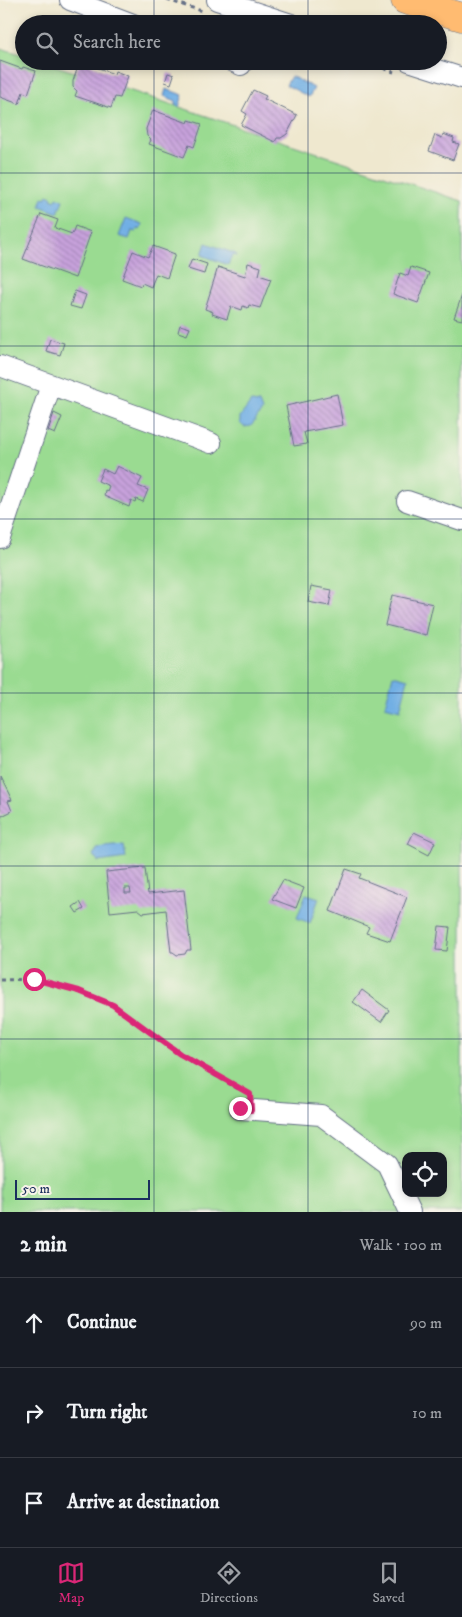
<!DOCTYPE html>
<html lang="en">
<head>
<meta charset="utf-8">
<style>
  :root { --surface:#171b24; --page:#20242c; --text:#f1f3f6; --muted:#9ea1a6; --line:#363941; --accent:#db2777 }
  body { margin:0; font-family:"IM FELL DW Pica",serif; background:var(--page); color:var(--text) }
  .controls { position:absolute; right:15px; bottom:15px; display:grid; overflow:hidden; border-radius:10px; box-shadow:0 2px 8px #0003 }
  .controls button { width:45px; height:45px; display:grid; place-items:center; padding:0; border:0; border-bottom:1px solid var(--line); background:var(--surface); color:var(--text); font:25px sans-serif }
  .scale { position:absolute; left:15px; bottom:12px; width:135px; box-sizing:border-box; padding-left:5px; border:2px solid #1b2f5e; border-top:0; font-size:14px; line-height:18px; white-space:nowrap; color:#1b2f5e; -webkit-text-stroke:4px #f7f3e8; paint-order:stroke }
  .stop { position:absolute; width:15px; height:15px; margin:-11px; border:4px solid #db2777; border-radius:50%; background:#fff }
  .stop.end { background:#db2777; border-color:#fff; box-shadow:0 1px 5px #0008 }
  .list { margin:0; padding:0; list-style:none }
  h2 { display:flex; justify-content:space-between; align-items:center; height:65px; margin:0; padding:0 20px; font-size:21px }
  h2 small { font-size:16px; font-weight:400; color:var(--muted) }
  .list li { display:grid; grid-template-columns:32px 1fr auto; gap:15px; align-items:center; box-sizing:border-box; height:90px; padding:0 20px; border-top:1px solid var(--line) }
  .list b { display:block; font-size:19px; white-space:nowrap }
  .list em { font-size:16px; font-style:normal; color:var(--muted) }
  .icon { flex:none; width:28px; height:28px; fill:none; stroke:currentColor; stroke-width:2; stroke-linecap:round; stroke-linejoin:round }
  .map { position:relative; flex:none; width:462px; height:1212px; overflow:hidden }
  .search { position:absolute; background:var(--surface); box-shadow:0 2px 8px #0003; left:15px; right:15px; top:15px; height:55px; display:flex; align-items:center; gap:12px; box-sizing:border-box; padding:0 18px; border-radius:28px; color:var(--muted); font-size:19px }
  .sheet { height:335px; background:var(--surface) }
  nav { display:flex; justify-content:space-around; align-items:center; box-sizing:border-box; height:70px; border-top:1px solid var(--line); background:var(--surface); font-size:14px; color:var(--muted) }
  nav a { display:grid; justify-items:center; gap:2px }
  nav .on { color:var(--accent) }
  .map>svg:first-child { display:block }
  .green { fill:#9adb91; stroke:#5a8578; fill-rule:evenodd }
  .water { fill:#71afe4; stroke:#466fa1 }
  .building { fill:url(#building-back-hatch); fill-rule:evenodd }
  .lines { fill:none; stroke-linecap:round; stroke-linejoin:round }
  .minor-casing { stroke:#657086; stroke-width:22 }
  .highway-casing { stroke:#657086; stroke-width:29 }
  .path { stroke:#657086; stroke-width:3; stroke-dasharray:4 4; stroke-linecap:butt }
  .minor { stroke:#fff; stroke-width:20 }
  .highway { stroke:#ffbb71; stroke-width:28 }
  .route { stroke:#db2777; stroke-width:6 }
  .grid { fill:none; stroke:#1b2f5e; stroke-width:1; stroke-opacity:0.55 }
</style>
</head>
<body>
<div class="map">
<svg width="462" height="1212" viewBox="0 0 462 1212">
  <defs>
    <pattern id="building-back-hatch" width="6" height="6" patternUnits="userSpaceOnUse" patternTransform="scale(1.25)"><rect width="6" height="6" fill="#c8a2dc"/><path d="M-1 5l2 2M0 0l6 6M5-1l2 2" fill="none" stroke="#a284b6"/></pattern>
  </defs>
  <rect width="100%" height="100%" fill="#f7f3e8"/>
  <filter id="ink" filterUnits="userSpaceOnUse"><feTurbulence type="fractalNoise" baseFrequency=".02" numOctaves="2"/><feDisplacementMap in="SourceGraphic" scale="10" xChannelSelector="R" yChannelSelector="G"/><feConvolveMatrix kernelMatrix="1 2 1 2 8 2 1 2 1" color-interpolation-filters="sRGB"/></filter>
  <filter id="wash" filterUnits="userSpaceOnUse"><feTurbulence type="fractalNoise" baseFrequency=".0096" numOctaves="4" result="noise"/><feDisplacementMap in="SourceGraphic" scale="20" xChannelSelector="R" yChannelSelector="G"/><feGaussianBlur stdDeviation="1.12" result="paint"/><feColorMatrix in="noise" values="0 0 0 0 0 0 0 0 0 0 0 0 0 0 0 0 0 1.4 0 .05"/><feComposite in="paint" operator="in"/></filter>
  <g filter="url(#wash)">
    <rect width="100%" height="100%" fill="#efe8cf"/>
    <!-- green -->
    <path class="green" d="M0,48L24,55V61H41L462,201V1212H0ZM406,1156H443V1193H406Z"/>
    <!-- water -->
    <g class="water">
      <path d="M291,76L314,88L309,97L286,85Z"/>
      <path d="M166,89L183,95L179,107L176,106V101L164,96Z"/>
      <path d="M48,195L52,197L51,199L55,201L57,197L63,200L58,213L40,206L43,197L46,198Z"/>
      <path d="M126,218L142,224L140,230L137,229L136,232L132,231L129,239L119,236Z"/>
      <path d="M206,243L236,254V256L232,255L228,265L202,255Z"/>
      <path d="M251,402L259,403L262,411L251,426L244,427L240,423V417Z"/>
      <path d="M393,675L408,679L400,710L385,706Z"/>
      <path d="M124,845L126,858L98,862L97,859L94,857L93,854L96,852V848Z"/>
      <path d="M306,894L319,898L310,923L297,918Z"/>
    </g>
    <g id="blocks">
      <!-- building -->
      <g class="building">
        <path d="M0,61L22,69L23,67L36,71L28,94L23,92L19,104L0,97Z"/>
        <path d="M80,61L114,74L115,71L128,76L120,98L115,97L111,108L75,96L77,91L73,87V81Z"/>
        <path d="M168,73L174,75L171,84L165,82Z"/>
        <path d="M253,90L266,96L264,99L297,115L287,134L281,138H277L275,142L241,125L247,114L242,111Z"/>
        <path d="M153,110L188,123L189,120L202,124L194,147L189,145L184,157L149,144L151,140L147,136L146,129Z"/>
        <path d="M443,134L454,138L453,142L459,144L453,160L429,151L435,135L442,138Z"/>
        <path d="M41,214L58,220L55,228L72,234L75,226L91,232L75,278L23,259Z"/>
        <path d="M153,246L175,254L167,278L156,274L151,287L142,283L141,286L122,279L133,251L148,257Z"/>
        <path d="M192,259L207,264L204,274L188,269Z"/>
        <path d="M248,263L261,267L259,275L271,279L260,308L249,305L248,308L243,306L242,310L231,306L227,319L212,314L213,312L205,309L218,267L245,276Z"/>
        <path d="M411,267L429,273L418,303L393,294L400,273L408,276Z"/>
        <path d="M75,291L86,295L81,309L70,306Z"/>
        <path d="M462,295V320L454,318Z"/>
        <path d="M180,325L190,328L187,335L178,332Z"/>
        <path d="M50,339L64,343L60,355L46,351Z"/>
        <path d="M337,394L343,425L304,432L307,444L294,446L286,406Z"/>
        <path d="M54,413L62,417L55,434L48,431Z"/>
        <path d="M117,466L142,478L138,486L148,490L143,502L136,499L135,502L131,500L129,507L104,496L105,490L107,491L109,486L98,481L103,469L113,474Z"/>
        <path d="M311,586L332,590L329,606L308,602Z"/>
        <path d="M392,595L433,604L426,635L385,625Z"/>
        <path d="M0,776L12,800L8,801L12,811L0,817Z"/>
        <path d="M414,832L435,842L429,855L408,844Z"/>
        <path d="M145,868L148,894L184,890L191,950H187L185,954L177,955L173,952H171L166,910L143,913L138,909L110,912L106,872ZM125,888H130L131,893H125Z"/>
        <path d="M346,869L361,874L359,878L407,897L390,941L366,933L369,927L330,911Z"/>
        <path d="M283,880L304,888L296,908L272,899Z"/>
        <path d="M80,902L84,909L77,913L73,907Z"/>
        <path d="M439,926L450,927L447,951L436,950Z"/>
        <path d="M362,990L389,1010L381,1022L353,1002Z"/>
      </g>
    </g>
  </g>
  <g filter="url(#ink)">
    <use href="#blocks" fill-opacity="0" stroke="#657086" stroke-width="1"/>
    <g class="lines">
      <!-- minor casing -->
      <g class="minor-casing">
        <g id="minor">
          <path d="M70,0L133,24"/>
          <path d="M217,0L291,24"/>
          <path d="M232,61L241,65"/>
          <path d="M409,61L462,78"/>
          <path d="M0,366L211,443"/>
          <path d="M407,501L462,520"/>
          <path d="M0,538L51,385"/>
          <path d="M240,1109L321,1115L387,1164L410,1212"/>
        </g>
      </g>
      <!-- highway casing -->
      <g class="highway-casing">
        <path id="highway" d="M405,0L462,17"/>
      </g>
      <!-- path -->
      <g class="path">
        <path d="M167,0L202,11"/>
        <path d="M361,61L394,72"/>
        <path d="M0,980L34,979L79,991L113,1005L180,1054L241,1090"/>
      </g>
      <!-- minor -->
      <use href="#minor" class="minor"/>
      <!-- highway -->
      <use href="#highway" class="highway"/>
    </g>
  </g>
  <g class="lines" filter="url(#ink)">
    <!-- route -->
    <path class="route" d="M34,979L79,991L113,1005L180,1054L250,1094L251,1110L240,1108"/>
  </g>
  <!-- grid -->
  <path class="grid" d="M154,0V24M308,0V24M154,61V1212M308,61V1212M0,173H462M0,346H462M0,519H462M0,693H462M0,866H462M0,1039H462"/>
</svg>
<div class="controls">
<button><svg class="icon" aria-label="locate" viewBox="0 0 24 24"><circle cx="12" cy="12" r="6"/><path d="M12 2v4M12 18v4M2 12h4M18 12h4"/></svg></button>
</div>
<div class="scale">50 m</div>
<div class="stop" style="left:34px;top:979px"></div>
<div class="stop end" style="left:240px;top:1108px"></div>
<div class="search"><svg class="icon" aria-label="search" viewBox="0 0 24 24"><circle cx="10" cy="10" r="6"/><path d="M15 15l6 6"/></svg>Search here</div>
</div>
<section class="sheet">
<h2>2 min<small>Walk · 100 m</small></h2>
<ul class="list">
<li><svg class="icon" aria-label="ahead" viewBox="0 0 24 24"><path d="M12 20V5M6 11l6-6 6 6"/></svg><div><b>Continue</b></div><em>90 m</em></li>
<li><svg class="icon" aria-label="right" viewBox="0 0 24 24"><path d="M7 20v-9h11M14 6l5 5-5 5"/></svg><div><b>Turn right</b></div><em>10 m</em></li>
<li><svg class="icon" aria-label="arrive" viewBox="0 0 24 24"><path d="M6 21V4h12l-3 4 3 4H6"/></svg><div><b>Arrive at destination</b></div></li>
</ul>
</section>
<nav>
<a class="on"><svg class="icon" aria-label="map" viewBox="0 0 24 24"><path d="M3 6l6-2 6 2 6-2v14l-6 2-6-2-6 2zM9 4v14M15 6v14"/></svg>Map</a>
<a><svg class="icon" aria-label="directions" viewBox="0 0 24 24"><path d="M12 3l9 9-9 9-9-9zM9 14v-3h6M13 9l2 2-2 2"/></svg>Directions</a>
<a><svg class="icon" aria-label="saved" viewBox="0 0 24 24"><path d="M7 4h10v16l-5-4-5 4z"/></svg>Saved</a>
</nav>
</body>
</html>
